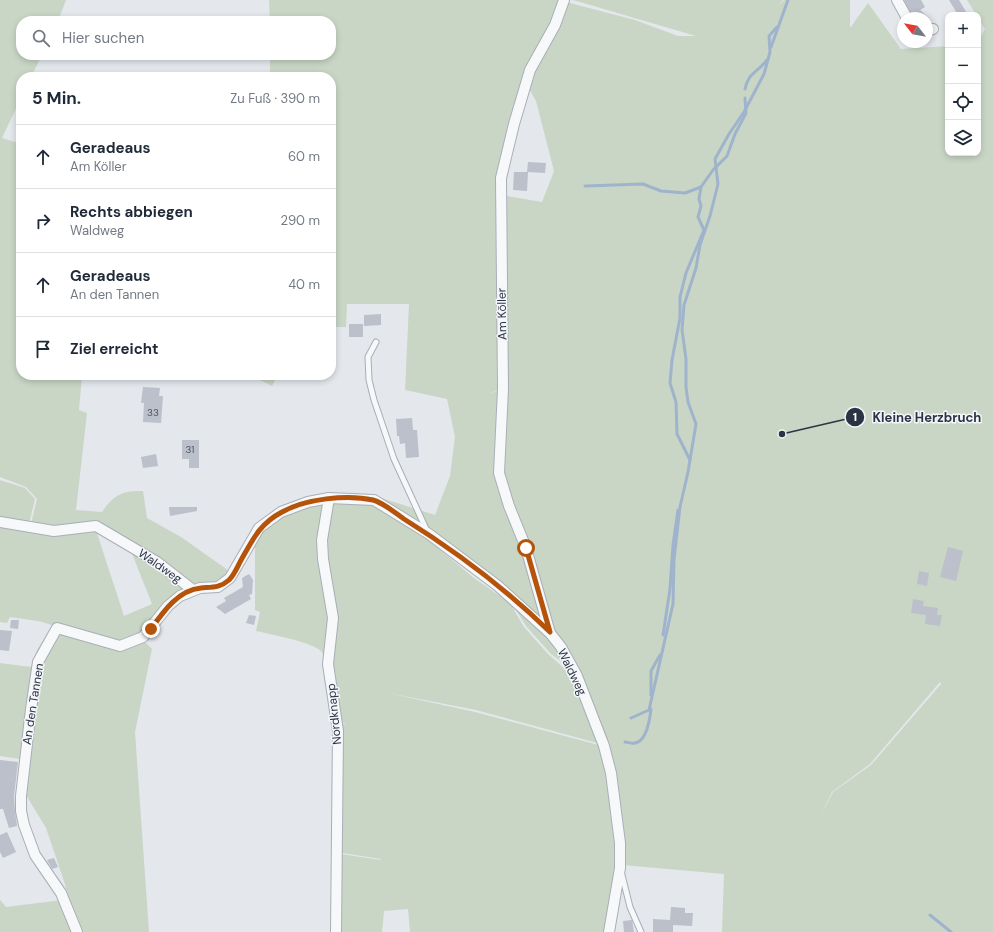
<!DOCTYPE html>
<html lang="de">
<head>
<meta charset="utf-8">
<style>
  :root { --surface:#fff; --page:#f6f6f7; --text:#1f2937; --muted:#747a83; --line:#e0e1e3 }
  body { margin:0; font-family:"DM Sans",sans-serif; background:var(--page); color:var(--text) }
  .controls { position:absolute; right:12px; top:12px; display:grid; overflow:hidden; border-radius:8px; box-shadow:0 2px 6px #0003 }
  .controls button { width:36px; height:36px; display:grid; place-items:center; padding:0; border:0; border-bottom:1px solid var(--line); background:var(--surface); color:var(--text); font:20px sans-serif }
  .compass { position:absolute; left:897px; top:12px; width:36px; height:36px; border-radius:50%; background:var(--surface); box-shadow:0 2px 6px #0003; rotate:301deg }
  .stop { position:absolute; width:12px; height:12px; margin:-9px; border:3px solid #b45309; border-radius:50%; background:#fff }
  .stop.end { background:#b45309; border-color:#fff; box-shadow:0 1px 4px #0008 }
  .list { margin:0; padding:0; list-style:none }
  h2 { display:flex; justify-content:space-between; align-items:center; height:52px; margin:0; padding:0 16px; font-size:17px }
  h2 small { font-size:13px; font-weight:400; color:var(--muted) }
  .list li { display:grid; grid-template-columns:26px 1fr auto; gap:12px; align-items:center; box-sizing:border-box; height:64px; padding:0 16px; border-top:1px solid var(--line) }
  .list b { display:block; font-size:15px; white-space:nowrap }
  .list p { margin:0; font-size:13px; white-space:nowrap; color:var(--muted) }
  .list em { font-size:13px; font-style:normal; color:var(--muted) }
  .icon { flex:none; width:22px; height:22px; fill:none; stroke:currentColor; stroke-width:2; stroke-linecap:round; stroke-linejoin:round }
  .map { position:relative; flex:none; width:993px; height:932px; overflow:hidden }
  .search { position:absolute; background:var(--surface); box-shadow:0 2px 6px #0003; left:16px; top:16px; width:320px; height:44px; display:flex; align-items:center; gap:10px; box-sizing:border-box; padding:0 14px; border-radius:16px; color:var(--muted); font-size:15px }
  .panel { position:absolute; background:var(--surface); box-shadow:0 2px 6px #0003; left:16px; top:72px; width:320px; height:308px; border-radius:16px }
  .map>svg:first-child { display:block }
  .green { fill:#c9d6c5; fill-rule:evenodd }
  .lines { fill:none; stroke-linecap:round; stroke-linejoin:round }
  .stream { stroke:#9fb4cc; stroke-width:3 }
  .building { fill:#bbc0ca }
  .lane-casing { stroke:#a9aeb7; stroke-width:7 }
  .street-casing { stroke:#a9aeb7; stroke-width:12 }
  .lane { stroke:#f7f8fa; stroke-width:5 }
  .street { stroke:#f7f8fa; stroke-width:10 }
  .route { stroke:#b45309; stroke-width:5 }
  .labels { text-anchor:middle; stroke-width:3; stroke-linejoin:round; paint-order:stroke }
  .number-label { font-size:10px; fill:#4f5766 }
  .street-label { font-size:12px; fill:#2b3445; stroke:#f4f6f9 }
  .leader { fill:none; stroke:#2b3445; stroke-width:1.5 }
  .callout-dot { fill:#2b3445; stroke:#f4f6f9; stroke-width:1.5 }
  .mark-label { font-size:12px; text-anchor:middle; font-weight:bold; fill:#fff }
  .callout-label { font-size:13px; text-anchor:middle; font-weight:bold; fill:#2b3445; stroke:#f4f6f9; stroke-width:3; stroke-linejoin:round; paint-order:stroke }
</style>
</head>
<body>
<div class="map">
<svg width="993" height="932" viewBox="0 0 993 932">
  <rect width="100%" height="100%" fill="#e4e7ec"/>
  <!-- green -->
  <g class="green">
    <path d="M0,0H66L58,21H21V55H42L31,77H21V98L2,138L21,144V375H82L79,410L87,413L76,510L102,512C113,495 123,490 143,491L147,518L181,537L232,573L223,581L196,584L188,583L96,524L55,527L31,524L37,499L26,487L0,477Z"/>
    <path d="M269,0H561L553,23L527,68L498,178L501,390L489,393L505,390L501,195L542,202L554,171L536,101L528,87L540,54L556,25L566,2L635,20L678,36H696L573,0H783L776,8L784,0H850V28L868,3L901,49L948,46V153H978V42L985,29L967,0H993V932H722L724,874L623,865L622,844L616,789L607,745L596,712L580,675L551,654L526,626L511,602L458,563L427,537L426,538L474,578L510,603L524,627L548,654L574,677L601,744L476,710L388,693L475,712L602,746C609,778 618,811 619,843C620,873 610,902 607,932H410L408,909L384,911L382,932H339L341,854L381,860V866V859L342,853L339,723L347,724L339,721L329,664L326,665C325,661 324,654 321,651C312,642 269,634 256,631L260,612L255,610V541L261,531L282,513L309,504L375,496L435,515L450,476L455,437L447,399L405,390L409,304H347L346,327H331V77H270V55H331V21H270ZM940,682L941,684L871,765L833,792L821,815L832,792L870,764Z"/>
    <path d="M242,375H278L272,386L260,380Z"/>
    <path d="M0,480L25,488L35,499L29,524L0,519Z"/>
    <path d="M0,524L31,529L95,527L124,616L152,604L129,546L187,588L141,635L120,644L38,621L10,617L7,623L0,622Z"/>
    <path d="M51,628L120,648L143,640L152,649L135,732L149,932H80L72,915L65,884L46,828L26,795L27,760L0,756V663L31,667L37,650Z"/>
    <path d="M0,900L6,907L62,900L75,932H0Z"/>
  </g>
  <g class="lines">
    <!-- stream -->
    <g class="stream">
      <path d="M771,47L788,0"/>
      <path d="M745,89C748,73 758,72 767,60"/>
      <path d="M585,186L643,184L661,191L685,193L701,187"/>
      <path d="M690,460L677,434L676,402L670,383L672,360L680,318V297L686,273L704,230L698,217L701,206L699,199L701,187L713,170L727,156L735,134L746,113L745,98"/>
      <path d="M663,635L670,589L673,545L678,510"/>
      <path d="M651,695V671L660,655"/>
      <path d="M631,718L649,710L673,604L674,559L680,507L688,472L696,424L688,402L686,387V359L682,330L684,305L696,268L700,245L710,216L718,184L715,159L729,134L744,112L764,74L770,52L769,36L777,27"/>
      <path d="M625,742C628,742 632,744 635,743C647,741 650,718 651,709"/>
      <path d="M930,915L951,932"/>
    </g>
  </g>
  <!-- building -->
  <g class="building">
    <path d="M904,0H921L925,7L920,10L929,18H913Z"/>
    <path d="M949,0H959L968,15H958Z"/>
    <path d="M528,162L546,163L545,173L527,172Z"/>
    <path d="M514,172H528L527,191L513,190Z"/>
    <path d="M381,314V325L364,326V315Z"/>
    <rect x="349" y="324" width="14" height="13"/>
    <path d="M143,387L160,388L159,396H163L161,423L143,422L144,403H141Z"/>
    <path d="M412,418L413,430H417L419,457L406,458L405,443L400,444L399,436H397L396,419Z"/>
    <path d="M182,440H199V468H189V459H182Z"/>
    <path d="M156,454L158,466L143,468L141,457Z"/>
    <path d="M169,507H197V511L170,516Z"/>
    <path d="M948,547L963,551L956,581L940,577Z"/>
    <path d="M919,571L929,573L927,586L917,584Z"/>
    <path d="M249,574L253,580L252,594L249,595L251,599L225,614L216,607L226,601L224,598L243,587L242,578Z"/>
    <path d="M913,599L924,601L923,606L938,608L937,615H942L940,626L925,624L926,615L911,613Z"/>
    <path d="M249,615L256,616L254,625L246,623Z"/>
    <path d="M11,620H19L18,629L10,628Z"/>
    <path d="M0,630L12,631L9,651L0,650Z"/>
    <path d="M0,760L18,762L14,796L15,811L17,826L9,828L3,809H0Z"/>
    <path d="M7,832L16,852L3,858L0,852V835Z"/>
    <path d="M54,858L58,867L52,869L47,860Z"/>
    <path d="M671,907L685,908V913H693L692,926L673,925V932H653V919L670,920Z"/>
    <path d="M632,920L634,932H624L623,921Z"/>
  </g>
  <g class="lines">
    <!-- lane casing -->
    <g class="lane-casing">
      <g id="lane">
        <path d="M376,342L368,357L369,380L374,400L394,459L427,531"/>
        <path d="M621,871L630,907L641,932"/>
      </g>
    </g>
    <!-- street casing -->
    <g class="street-casing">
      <g id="street">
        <path d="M897,0L907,18"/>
        <path d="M927,30L933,29"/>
        <path d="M329,498L322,540L323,559L333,618L328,664L338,731L336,932"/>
        <path d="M0,522L54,531L96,526L157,562L193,590"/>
        <path d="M550,633L526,548L509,506L499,473L503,389L501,178L514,124L530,70L555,25L564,0"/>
        <path d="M77,932L61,893L35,855L24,825L21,811V796L31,709L38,662L57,628L120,646L143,637L168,606L180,596L200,588L218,587L230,578L259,528L281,512L308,502L329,498L374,500L429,534L498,586L550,633L561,647L577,676L604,746L611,773L620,843V868L609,932"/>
      </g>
    </g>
    <!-- lane -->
    <use href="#lane" class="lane"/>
    <!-- street -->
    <use href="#street" class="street"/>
  </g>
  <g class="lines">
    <!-- route -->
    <path class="route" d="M151,629C163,612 178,590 201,588C212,587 220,588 229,580C234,575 237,568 240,562C252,541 259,524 282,512C305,499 347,494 373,500C384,503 395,513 404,519C457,552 506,589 550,632L526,548"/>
  </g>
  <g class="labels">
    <!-- number labels -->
    <g class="number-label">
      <text x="153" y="416">33</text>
      <text x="190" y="453">31</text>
    </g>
    <!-- street labels -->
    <g class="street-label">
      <text transform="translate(502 314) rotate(-91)" y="4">Am Köller</text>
      <text transform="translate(160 566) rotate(35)" y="4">Waldweg</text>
      <text transform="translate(572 672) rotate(64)" y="4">Waldweg</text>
      <text transform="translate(33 704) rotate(-81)" y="4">An den Tannen</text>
      <text transform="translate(334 714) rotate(-96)" y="4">Nordknapp</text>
    </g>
  </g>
  <!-- callouts -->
  <path class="leader" d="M782 434L855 417"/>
  <g class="callout-dot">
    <circle cx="782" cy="434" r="4"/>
    <circle cx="855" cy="417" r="10"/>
  </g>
  <g class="mark-label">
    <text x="855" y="421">1</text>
  </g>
  <g class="callout-label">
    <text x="927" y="422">Kleine Herzbruch</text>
  </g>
</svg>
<div class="controls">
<button>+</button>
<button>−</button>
<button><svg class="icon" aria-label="locate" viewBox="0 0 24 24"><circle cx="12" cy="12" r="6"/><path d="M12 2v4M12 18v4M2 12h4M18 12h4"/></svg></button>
<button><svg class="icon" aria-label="layers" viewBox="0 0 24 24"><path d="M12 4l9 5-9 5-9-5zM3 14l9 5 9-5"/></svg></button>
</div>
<svg class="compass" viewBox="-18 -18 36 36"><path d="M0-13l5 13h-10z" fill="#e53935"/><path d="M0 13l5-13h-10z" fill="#747a83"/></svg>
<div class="stop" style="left:526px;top:548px"></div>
<div class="stop end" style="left:151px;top:629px"></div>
<div class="search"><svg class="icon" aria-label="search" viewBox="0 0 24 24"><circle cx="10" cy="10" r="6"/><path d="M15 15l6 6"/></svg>Hier suchen</div>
<section class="panel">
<h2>5 Min.<small>Zu Fuß · 390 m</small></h2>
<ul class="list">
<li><svg class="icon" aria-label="ahead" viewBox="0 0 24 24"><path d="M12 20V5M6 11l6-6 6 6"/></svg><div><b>Geradeaus</b><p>Am Köller</p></div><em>60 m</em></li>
<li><svg class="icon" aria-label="right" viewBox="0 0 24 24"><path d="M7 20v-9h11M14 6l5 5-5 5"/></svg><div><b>Rechts abbiegen</b><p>Waldweg</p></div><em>290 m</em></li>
<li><svg class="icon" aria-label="ahead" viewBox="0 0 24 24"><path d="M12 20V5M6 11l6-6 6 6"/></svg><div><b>Geradeaus</b><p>An den Tannen</p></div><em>40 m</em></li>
<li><svg class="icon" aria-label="arrive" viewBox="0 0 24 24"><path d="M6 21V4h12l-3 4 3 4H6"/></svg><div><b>Ziel erreicht</b></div></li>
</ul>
</section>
</div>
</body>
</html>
